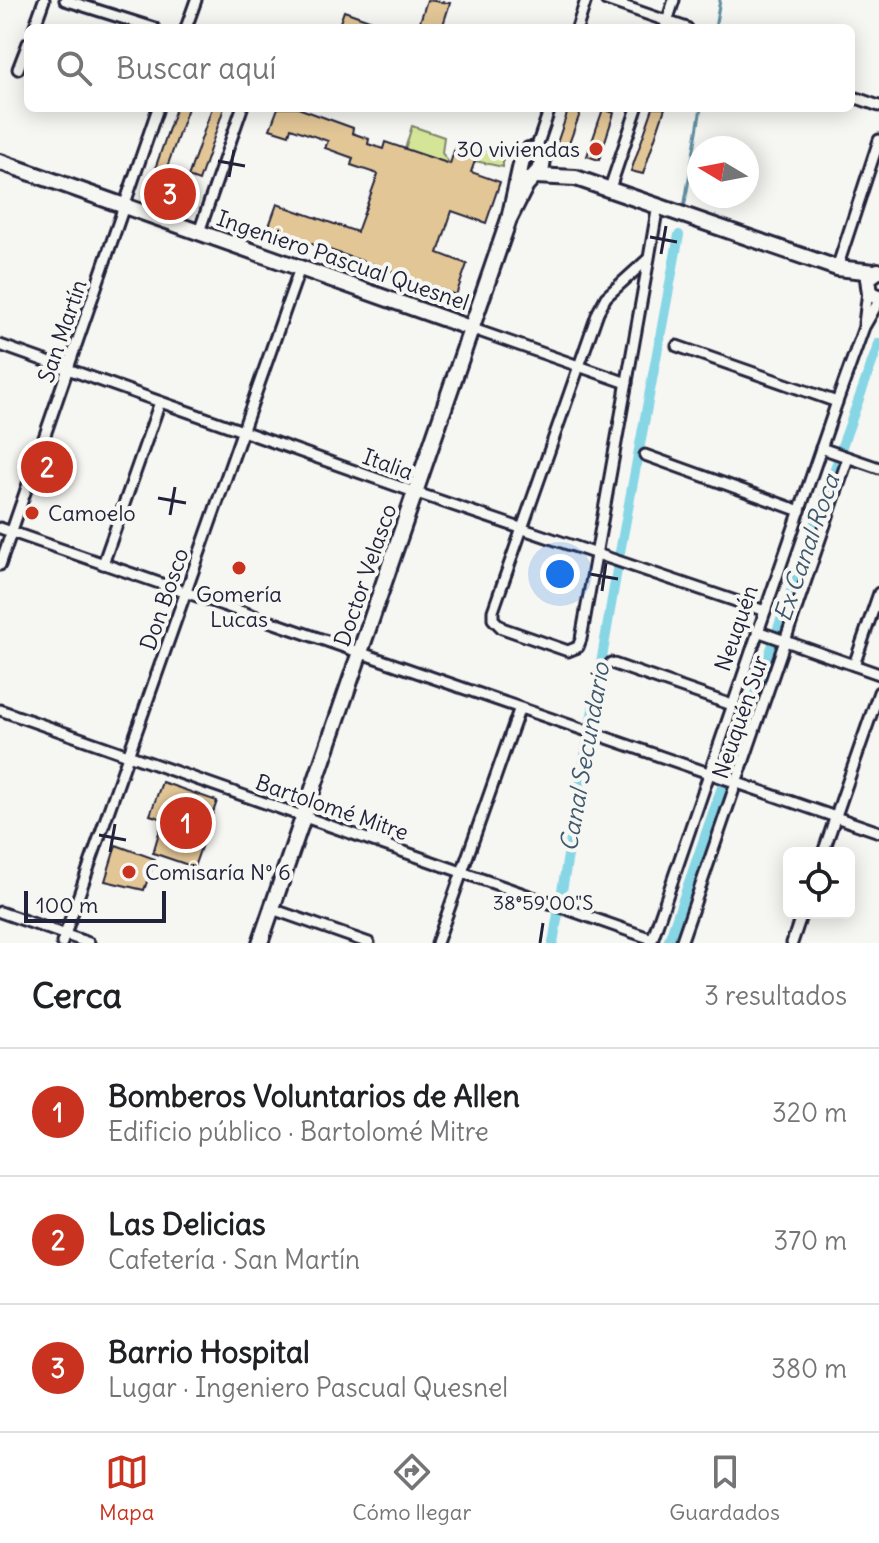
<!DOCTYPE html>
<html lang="es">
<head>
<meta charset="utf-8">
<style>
  :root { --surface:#fff; --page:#f6f6f6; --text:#202124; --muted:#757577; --line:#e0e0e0; --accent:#c8321e }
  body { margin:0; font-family:Delius,sans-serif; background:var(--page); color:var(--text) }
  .controls { position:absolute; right:24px; bottom:24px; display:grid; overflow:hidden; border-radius:12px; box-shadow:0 4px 20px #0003 }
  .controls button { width:72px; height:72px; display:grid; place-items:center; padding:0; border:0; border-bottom:2px solid var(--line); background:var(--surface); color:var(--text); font:40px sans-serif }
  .compass { position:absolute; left:687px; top:136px; width:72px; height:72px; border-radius:50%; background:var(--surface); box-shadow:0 4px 20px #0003; rotate:280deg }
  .scale { position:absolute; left:24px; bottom:20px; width:142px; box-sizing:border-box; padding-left:8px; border:4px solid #22223b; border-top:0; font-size:22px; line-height:28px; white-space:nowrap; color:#22223b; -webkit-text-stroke:6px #f6f6f2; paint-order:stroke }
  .you { position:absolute; left:560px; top:574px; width:28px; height:28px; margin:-20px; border:6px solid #fff; border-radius:50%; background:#1a73e8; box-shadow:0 0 0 12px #1a73e833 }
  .badge { display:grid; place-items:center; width:52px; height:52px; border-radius:50%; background:var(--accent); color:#fff; font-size:26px; font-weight:700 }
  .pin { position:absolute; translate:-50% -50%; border:4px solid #fff; box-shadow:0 2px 8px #0006 }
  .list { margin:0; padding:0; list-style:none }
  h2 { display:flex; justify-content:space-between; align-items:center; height:104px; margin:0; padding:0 32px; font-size:34px }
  h2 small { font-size:26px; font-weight:400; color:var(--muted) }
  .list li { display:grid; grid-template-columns:52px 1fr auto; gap:24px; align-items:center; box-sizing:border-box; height:128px; padding:0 32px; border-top:2px solid var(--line) }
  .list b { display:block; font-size:30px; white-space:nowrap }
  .list p { margin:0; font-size:26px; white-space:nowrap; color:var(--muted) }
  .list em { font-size:26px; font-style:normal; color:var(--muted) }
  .icon { flex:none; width:44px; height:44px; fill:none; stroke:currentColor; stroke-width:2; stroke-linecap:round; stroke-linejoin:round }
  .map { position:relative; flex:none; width:879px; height:943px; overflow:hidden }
  .search { position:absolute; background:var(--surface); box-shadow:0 4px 20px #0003; left:24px; right:24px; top:24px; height:88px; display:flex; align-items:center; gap:20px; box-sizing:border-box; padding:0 28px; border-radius:12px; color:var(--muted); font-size:30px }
  .sheet { height:488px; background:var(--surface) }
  nav { display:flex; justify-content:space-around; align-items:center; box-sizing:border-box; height:112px; border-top:2px solid var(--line); background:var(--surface); font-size:22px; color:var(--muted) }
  nav a { display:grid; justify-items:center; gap:4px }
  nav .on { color:var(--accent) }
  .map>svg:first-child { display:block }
  .green { fill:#d5e598; stroke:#7c846a; stroke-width:2 }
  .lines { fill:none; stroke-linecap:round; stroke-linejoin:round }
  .stream { stroke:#5f8ea1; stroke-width:3 }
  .canal { stroke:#87d6e5; stroke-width:10 }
  .building { fill:#e2c696; stroke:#22223b; stroke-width:2 }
  .street-casing { stroke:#22223b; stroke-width:15 }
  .secondary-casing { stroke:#22223b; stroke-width:20 }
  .street { stroke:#f6f6f2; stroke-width:9 }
  .secondary { stroke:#f6f6f2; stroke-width:14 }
  .ticks { fill:none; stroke:#22223b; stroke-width:3 }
  .poi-dot { fill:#c8321e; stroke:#f6f6f2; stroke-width:3 }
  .labels { text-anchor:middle; stroke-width:8; stroke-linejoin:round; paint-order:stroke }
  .poi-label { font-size:22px; fill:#22223b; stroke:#f6f6f2; text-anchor:start }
  .street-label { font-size:22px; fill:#22223b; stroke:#f6f6f2 }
  .water-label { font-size:24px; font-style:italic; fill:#40586e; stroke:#f6f6f2 }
  .ticks-label { font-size:20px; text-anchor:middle; fill:#22223b; stroke:#f6f6f2; stroke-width:8; stroke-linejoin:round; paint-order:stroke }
</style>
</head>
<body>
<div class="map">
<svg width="879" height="943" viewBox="0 0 879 943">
  <rect width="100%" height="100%" fill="#f6f6f2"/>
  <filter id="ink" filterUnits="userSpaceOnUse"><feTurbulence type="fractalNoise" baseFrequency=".0125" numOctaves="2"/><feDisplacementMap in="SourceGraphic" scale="16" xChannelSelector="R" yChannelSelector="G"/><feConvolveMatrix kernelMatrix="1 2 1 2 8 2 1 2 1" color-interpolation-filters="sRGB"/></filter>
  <g filter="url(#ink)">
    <!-- green -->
    <g class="green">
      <path d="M412,126L444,137L442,153L450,164L405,149Z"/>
      <path d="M460,141L503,156V167L475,161L476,158L454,151Z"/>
    </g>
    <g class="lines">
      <!-- stream -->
      <g class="stream">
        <path d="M715,28L720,0"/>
        <path d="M684,208L701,108"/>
      </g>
      <!-- canal -->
      <g class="canal">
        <path d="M841,449L879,343"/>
        <path d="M620,552L679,235"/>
        <path d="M776,634L837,463"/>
        <path d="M726,776L773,644"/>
        <path d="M553,943L617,570"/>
        <path d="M668,943L722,787"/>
      </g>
    </g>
    <!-- building -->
    <g class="building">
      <path d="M427,0L450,3L442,28H418Z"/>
      <path d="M344,11L389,27L388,28H338Z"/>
      <path d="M176,108H188L166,170L156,166Z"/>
      <path d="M212,108H224L199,181L188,177Z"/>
      <path d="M278,108H298L353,128L352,133L369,139L368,144L383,149L385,142L450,164L454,151L476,158L471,172L500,182L486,223L452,211L438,253L467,264L456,295L424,284L422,289L404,282L406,276L268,229L277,204L357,232L378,174L351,165L353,158L325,148L328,141L291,128L289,135L270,129Z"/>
      <path d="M569,108H582L567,149L556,146Z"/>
      <path d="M653,108H665L643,174L631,171Z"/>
      <path d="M603,109L614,113L599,160L587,156Z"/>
      <path d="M162,782L217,801L194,867L153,853L163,819L150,815Z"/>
      <path d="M116,845L155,859L144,890L105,881Z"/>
    </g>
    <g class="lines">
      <!-- street casing -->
      <g class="street-casing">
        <g id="street">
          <path d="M65,0L154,28"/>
          <path d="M606,0L687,28"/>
          <path d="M34,28L44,0"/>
          <path d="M186,28L196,0"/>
          <path d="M577,28L586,0"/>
          <path d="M665,28L674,0"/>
          <path d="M18,69L28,43"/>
          <path d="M851,96L879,106"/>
          <path d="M536,149L550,108"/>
          <path d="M610,188L637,108"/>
          <path d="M199,232L242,108"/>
          <path d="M649,258L606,297L598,312L493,611V619L502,628L568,651L578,647L581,639L649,258L658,205"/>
          <path d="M837,268L879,140"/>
          <path d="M864,324L868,291"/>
          <path d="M473,329L627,383"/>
          <path d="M0,345L417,493L765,611"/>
          <path d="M677,346L837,402"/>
          <path d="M821,448L879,468"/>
          <path d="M645,455L800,511"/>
          <path d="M0,528L879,832"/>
          <path d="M103,564L160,402"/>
          <path d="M0,565L158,108"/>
          <path d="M757,631L879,674"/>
          <path d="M611,663L732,705"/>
          <path d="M854,665L879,593"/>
          <path d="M0,710L652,939"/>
          <path d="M823,853L879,692"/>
          <path d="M272,909L369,943"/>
          <path d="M0,912L89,943"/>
          <path d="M62,943L300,268"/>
          <path d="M437,943L519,710"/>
          <path d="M651,943L837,402L864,327L879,301"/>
          <path d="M681,943L848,458"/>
          <path d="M792,943L802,913"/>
        </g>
      </g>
      <!-- secondary casing -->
      <g class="secondary-casing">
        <g id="secondary">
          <path d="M0,162L473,329"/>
          <path d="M535,176L576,178L837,268L874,272"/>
          <path d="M878,271L868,278L870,294L879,297"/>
          <path d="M260,943L509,219L526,185L542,167L543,158L538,150H529L522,160L509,219"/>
        </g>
      </g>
      <!-- street -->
      <use href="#street" class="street"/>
      <!-- secondary -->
      <use href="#secondary" class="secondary"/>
    </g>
  </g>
  <!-- ticks -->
  <path class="ticks" d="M218,161L245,166M229,177L234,150M650,237L677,242M661,254L666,226M158,498L186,503M170,515L175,487M590,574L618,579M602,591L606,563M99,835L126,840M110,852L115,824M540,943L543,923"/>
  <!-- markers -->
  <g class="poi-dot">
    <circle cx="596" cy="149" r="8"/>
    <circle cx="32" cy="513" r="8"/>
    <circle cx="239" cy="568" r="8"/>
    <circle cx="129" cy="872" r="8"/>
  </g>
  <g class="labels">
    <!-- poi labels -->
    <g class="poi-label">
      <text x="580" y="157" text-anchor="end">30 viviendas</text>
      <text x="48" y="521">Camoelo</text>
      <text x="239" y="602" text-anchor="middle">Gomería<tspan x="239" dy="25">Lucas</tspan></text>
      <text x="145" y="880">Comisaría N° 6</text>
    </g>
    <!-- street labels -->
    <g class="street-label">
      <text transform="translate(343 260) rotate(19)" y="8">Ingeniero Pascual Quesnel</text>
      <text transform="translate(62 331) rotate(-71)" y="8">San Martín</text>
      <text transform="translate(388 464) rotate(20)" y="8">Italia</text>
      <text transform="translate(365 575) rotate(-71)" y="8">Doctor Velasco</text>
      <text transform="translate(164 599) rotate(-71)" y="8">Don Bosco</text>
      <text transform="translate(736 628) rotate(-71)" y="8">Neuquén</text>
      <text transform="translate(740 717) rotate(-71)" y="8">Neuquén Sur</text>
      <text transform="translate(332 807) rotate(19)" y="8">Bartolomé Mitre</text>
    </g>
    <!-- water labels -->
    <g class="water-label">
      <text transform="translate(807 548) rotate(-71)" y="8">Ex Canal Roca</text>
      <text transform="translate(585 757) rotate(-80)" y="8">Canal Secundario</text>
    </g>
  </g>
  <g class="ticks-label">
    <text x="543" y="910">38°59'00"S</text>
  </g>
</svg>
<div class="controls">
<button><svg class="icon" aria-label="locate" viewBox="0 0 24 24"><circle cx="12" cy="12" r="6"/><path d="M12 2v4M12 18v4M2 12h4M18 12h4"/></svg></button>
</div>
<svg class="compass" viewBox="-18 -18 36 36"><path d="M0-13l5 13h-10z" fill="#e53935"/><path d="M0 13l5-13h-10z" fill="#757577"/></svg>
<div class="scale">100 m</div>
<div class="you"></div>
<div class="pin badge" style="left:186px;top:823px">1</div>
<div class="pin badge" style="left:47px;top:467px">2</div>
<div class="pin badge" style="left:170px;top:194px">3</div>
<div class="search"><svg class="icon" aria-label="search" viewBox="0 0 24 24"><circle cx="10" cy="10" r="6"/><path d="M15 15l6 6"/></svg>Buscar aquí</div>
</div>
<section class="sheet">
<h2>Cerca<small>3 resultados</small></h2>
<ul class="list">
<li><span class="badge">1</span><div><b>Bomberos Voluntarios de Allen</b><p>Edificio público · Bartolomé Mitre</p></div><em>320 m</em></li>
<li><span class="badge">2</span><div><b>Las Delicias</b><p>Cafetería · San Martín</p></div><em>370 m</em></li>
<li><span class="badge">3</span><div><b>Barrio Hospital</b><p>Lugar · Ingeniero Pascual Quesnel</p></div><em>380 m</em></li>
</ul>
</section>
<nav>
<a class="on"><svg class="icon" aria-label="map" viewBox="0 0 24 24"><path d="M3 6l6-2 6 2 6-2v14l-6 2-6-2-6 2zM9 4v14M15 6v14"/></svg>Mapa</a>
<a><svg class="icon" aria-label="directions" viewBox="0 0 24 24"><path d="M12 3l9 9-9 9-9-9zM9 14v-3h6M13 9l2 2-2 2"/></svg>Cómo llegar</a>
<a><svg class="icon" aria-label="saved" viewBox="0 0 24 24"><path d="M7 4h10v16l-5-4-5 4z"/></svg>Guardados</a>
</nav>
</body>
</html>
